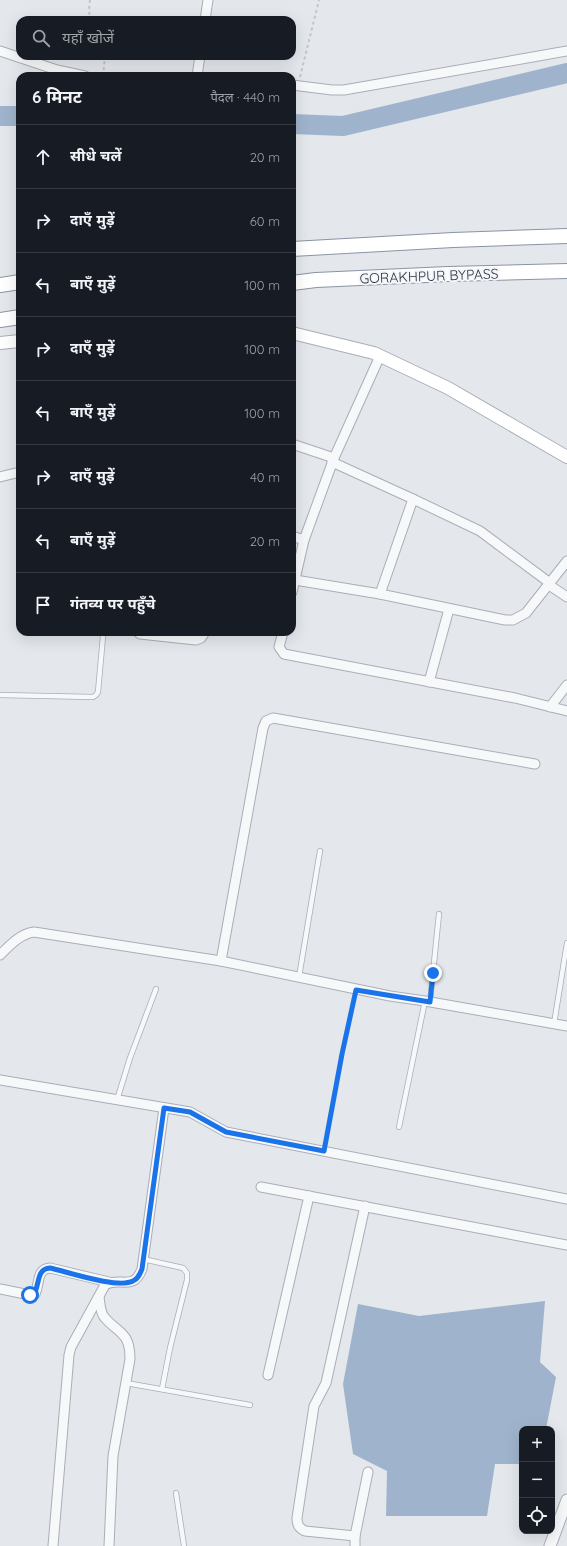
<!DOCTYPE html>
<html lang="hi">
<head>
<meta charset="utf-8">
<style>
  :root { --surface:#171b24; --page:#242831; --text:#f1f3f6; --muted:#9ea1a6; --line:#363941 }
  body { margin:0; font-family:Quicksand,"Noto Sans Devanagari",sans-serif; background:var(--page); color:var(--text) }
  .controls { position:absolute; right:12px; bottom:12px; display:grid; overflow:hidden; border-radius:8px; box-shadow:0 4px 16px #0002 }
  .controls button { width:36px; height:36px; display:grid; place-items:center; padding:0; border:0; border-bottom:1px solid var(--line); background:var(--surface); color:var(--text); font:20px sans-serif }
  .stop { position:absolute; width:12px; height:12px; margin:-9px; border:3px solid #1a73e8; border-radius:50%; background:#fff }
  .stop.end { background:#1a73e8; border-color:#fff; box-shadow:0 1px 4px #0008 }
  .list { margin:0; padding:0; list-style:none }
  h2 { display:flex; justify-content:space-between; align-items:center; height:52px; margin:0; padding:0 16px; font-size:17px }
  h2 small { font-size:13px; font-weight:400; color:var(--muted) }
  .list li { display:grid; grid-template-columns:26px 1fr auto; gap:12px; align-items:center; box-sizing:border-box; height:64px; padding:0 16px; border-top:1px solid var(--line) }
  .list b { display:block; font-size:15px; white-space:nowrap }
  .list em { font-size:13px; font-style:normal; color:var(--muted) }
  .icon { flex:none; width:22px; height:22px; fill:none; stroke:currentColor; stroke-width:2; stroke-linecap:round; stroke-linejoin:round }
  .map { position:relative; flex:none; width:567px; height:1546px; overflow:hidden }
  .search { position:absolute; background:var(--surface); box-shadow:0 4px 16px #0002; left:16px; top:16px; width:280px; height:44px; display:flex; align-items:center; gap:10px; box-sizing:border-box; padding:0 14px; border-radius:12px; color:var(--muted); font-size:15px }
  .panel { position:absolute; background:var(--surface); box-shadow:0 4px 16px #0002; left:16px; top:72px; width:280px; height:564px; border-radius:12px }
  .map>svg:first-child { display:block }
  .water { fill:#9fb4cc }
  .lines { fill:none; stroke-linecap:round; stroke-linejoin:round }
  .river { stroke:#9fb4cc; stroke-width:20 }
  .service-casing { stroke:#a9aeb7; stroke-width:6 }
  .minor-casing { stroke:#a9aeb7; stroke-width:11 }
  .tertiary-casing { stroke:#a9aeb7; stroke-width:13 }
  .secondary-casing { stroke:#a9aeb7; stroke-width:14 }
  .trunk-casing { stroke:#8b94a3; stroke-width:16 }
  .path { stroke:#c2c5cb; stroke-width:2; stroke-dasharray:3 3; stroke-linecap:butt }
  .service { stroke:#f7f8fa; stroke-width:4.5 }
  .minor { stroke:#f7f8fa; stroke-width:9 }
  .tertiary { stroke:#f7f8fa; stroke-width:11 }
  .secondary { stroke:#fff; stroke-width:12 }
  .trunk { stroke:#fff; stroke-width:14 }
  .route { stroke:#1a73e8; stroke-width:5 }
  .labels { text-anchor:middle; stroke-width:4; stroke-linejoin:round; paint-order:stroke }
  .street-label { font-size:14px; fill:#2b3445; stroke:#f4f6f9 }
</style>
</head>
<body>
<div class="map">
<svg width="567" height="1546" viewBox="0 0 567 1546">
  <rect width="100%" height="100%" fill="#e4e7ec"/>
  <!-- water -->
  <path class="water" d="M545,1301L540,1362L556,1377L546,1429H522V1464H495L487,1516H386L387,1471L353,1454L343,1384L358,1304L419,1316Z"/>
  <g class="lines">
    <!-- river -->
    <g class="river">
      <path d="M0,116H20"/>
      <path d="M292,124L343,126L567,73"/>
    </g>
    <!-- service casing -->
    <g class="service-casing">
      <g id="service">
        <path d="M0,695L93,697L96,695L98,692L103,636L106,632"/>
        <path d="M299,977L320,851"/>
        <path d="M430,1002L439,914"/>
        <path d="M554,1024L567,943"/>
        <path d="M117,1100L130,1058L156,989"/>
        <path d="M399,1127L425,1001"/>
        <path d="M143,1259L183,1268L187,1273V1280L170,1348L162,1389"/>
        <path d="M126,1383L250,1405"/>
        <path d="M176,1493L184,1546"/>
      </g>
    </g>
    <!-- minor casing -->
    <g class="minor-casing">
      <g id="minor">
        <path d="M205,20L208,0"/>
        <path d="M0,51L57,70L85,76"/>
        <path d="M197,76L200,56"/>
        <path d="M292,85L332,90H344L567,51"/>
        <path d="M292,444L334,458"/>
        <path d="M332,462L413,499L480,531L550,583"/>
        <path d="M0,477L20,472"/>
        <path d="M292,536L304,540"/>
        <path d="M295,580L380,594L505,620H513L526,613L567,561"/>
        <path d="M549,585L567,597"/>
        <path d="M292,592L304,540L334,458L380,356"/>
        <path d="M380,594L413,499"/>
        <path d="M138,632L140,634L196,640L201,638L205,632"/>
        <path d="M283,632L279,647L284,654L515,698L567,711"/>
        <path d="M429,682L449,609"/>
        <path d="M550,707L567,685"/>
        <path d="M0,955C10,945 20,934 34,932L221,961L390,996L425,1001L567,1026"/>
        <path d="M221,961L263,728L266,721L273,718L535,764"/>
        <path d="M0,1080L190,1112L226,1132L567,1199"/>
        <path d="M261,1187L567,1245"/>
        <path d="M0,1289L30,1295L35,1294C40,1284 36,1269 50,1268L109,1282"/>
        <path d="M99,1297C100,1303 100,1313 105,1318C119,1334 130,1332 130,1359L113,1456L109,1546"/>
        <path d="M268,1375L309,1196"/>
        <path d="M355,1536L305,1531C299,1528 297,1525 297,1518L314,1406L326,1383L365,1206"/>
        <path d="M53,1546L69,1355L71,1347L105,1285C120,1276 133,1292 142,1269L164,1108"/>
        <path d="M355,1546V1536L368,1472"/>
      </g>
    </g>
    <!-- tertiary casing -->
    <g class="tertiary-casing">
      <path id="tertiary" d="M550,1546L567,1500"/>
    </g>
    <!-- secondary casing -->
    <g class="secondary-casing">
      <g id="secondary">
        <path d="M292,333L374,353L448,388L567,457"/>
        <path d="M0,343L20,341"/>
      </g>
    </g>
    <!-- trunk casing -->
    <g class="trunk-casing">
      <g id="trunk">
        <path d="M292,249L453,240L567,236"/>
        <path d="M292,283L316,280L448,274L567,271"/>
        <path d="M0,285L20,282"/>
        <path d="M0,320L20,317"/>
      </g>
    </g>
    <!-- path -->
    <g class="path">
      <path d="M90,0L89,9L90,20"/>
      <path d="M103,76L105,56"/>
      <path d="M300,77L319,0"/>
      <path d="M326,1141L342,1054L354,998"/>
    </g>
    <!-- service -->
    <use href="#service" class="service"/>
    <!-- minor -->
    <use href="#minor" class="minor"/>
    <!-- tertiary -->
    <use href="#tertiary" class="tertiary"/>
    <!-- secondary -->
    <use href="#secondary" class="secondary"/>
    <!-- trunk -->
    <use href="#trunk" class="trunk"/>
  </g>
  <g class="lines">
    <!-- route -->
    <path class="route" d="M30,1295L34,1294C40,1284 36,1269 50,1268C68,1272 118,1289 133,1281C138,1279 140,1274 142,1269L164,1108L190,1112L226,1132L324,1151L342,1054L356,990L430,1002L433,973"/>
  </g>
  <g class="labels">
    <!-- street labels -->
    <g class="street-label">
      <text transform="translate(429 276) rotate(-2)" y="5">GORAKHPUR BYPASS</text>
    </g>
  </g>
</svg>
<div class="controls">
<button>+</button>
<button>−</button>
<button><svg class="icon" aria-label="locate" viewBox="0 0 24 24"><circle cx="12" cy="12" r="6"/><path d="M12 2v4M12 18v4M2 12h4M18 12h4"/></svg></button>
</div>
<div class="stop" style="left:30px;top:1295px"></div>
<div class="stop end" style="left:433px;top:973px"></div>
<div class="search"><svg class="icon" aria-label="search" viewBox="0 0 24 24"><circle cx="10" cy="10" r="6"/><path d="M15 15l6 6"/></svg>यहाँ खोजें</div>
<section class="panel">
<h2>6 मिनट<small>पैदल · 440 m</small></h2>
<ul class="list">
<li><svg class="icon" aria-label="ahead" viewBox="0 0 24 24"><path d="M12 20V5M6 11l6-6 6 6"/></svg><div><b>सीधे चलें</b></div><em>20 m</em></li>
<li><svg class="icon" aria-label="right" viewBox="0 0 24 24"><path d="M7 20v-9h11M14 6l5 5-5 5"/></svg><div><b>दाएँ मुड़ें</b></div><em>60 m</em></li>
<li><svg class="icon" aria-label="left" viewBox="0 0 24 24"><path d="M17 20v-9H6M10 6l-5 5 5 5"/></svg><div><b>बाएँ मुड़ें</b></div><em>100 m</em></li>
<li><svg class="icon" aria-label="right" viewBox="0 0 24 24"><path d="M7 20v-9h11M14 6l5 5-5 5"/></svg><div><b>दाएँ मुड़ें</b></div><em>100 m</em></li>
<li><svg class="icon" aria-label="left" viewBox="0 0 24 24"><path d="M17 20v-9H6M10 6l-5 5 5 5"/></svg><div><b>बाएँ मुड़ें</b></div><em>100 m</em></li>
<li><svg class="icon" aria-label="right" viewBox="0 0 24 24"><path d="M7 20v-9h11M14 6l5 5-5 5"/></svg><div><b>दाएँ मुड़ें</b></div><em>40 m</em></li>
<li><svg class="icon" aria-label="left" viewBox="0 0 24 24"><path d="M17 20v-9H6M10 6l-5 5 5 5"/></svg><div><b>बाएँ मुड़ें</b></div><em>20 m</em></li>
<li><svg class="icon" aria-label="arrive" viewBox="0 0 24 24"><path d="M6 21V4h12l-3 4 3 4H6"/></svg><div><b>गंतव्य पर पहुँचे</b></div></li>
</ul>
</section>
</div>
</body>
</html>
